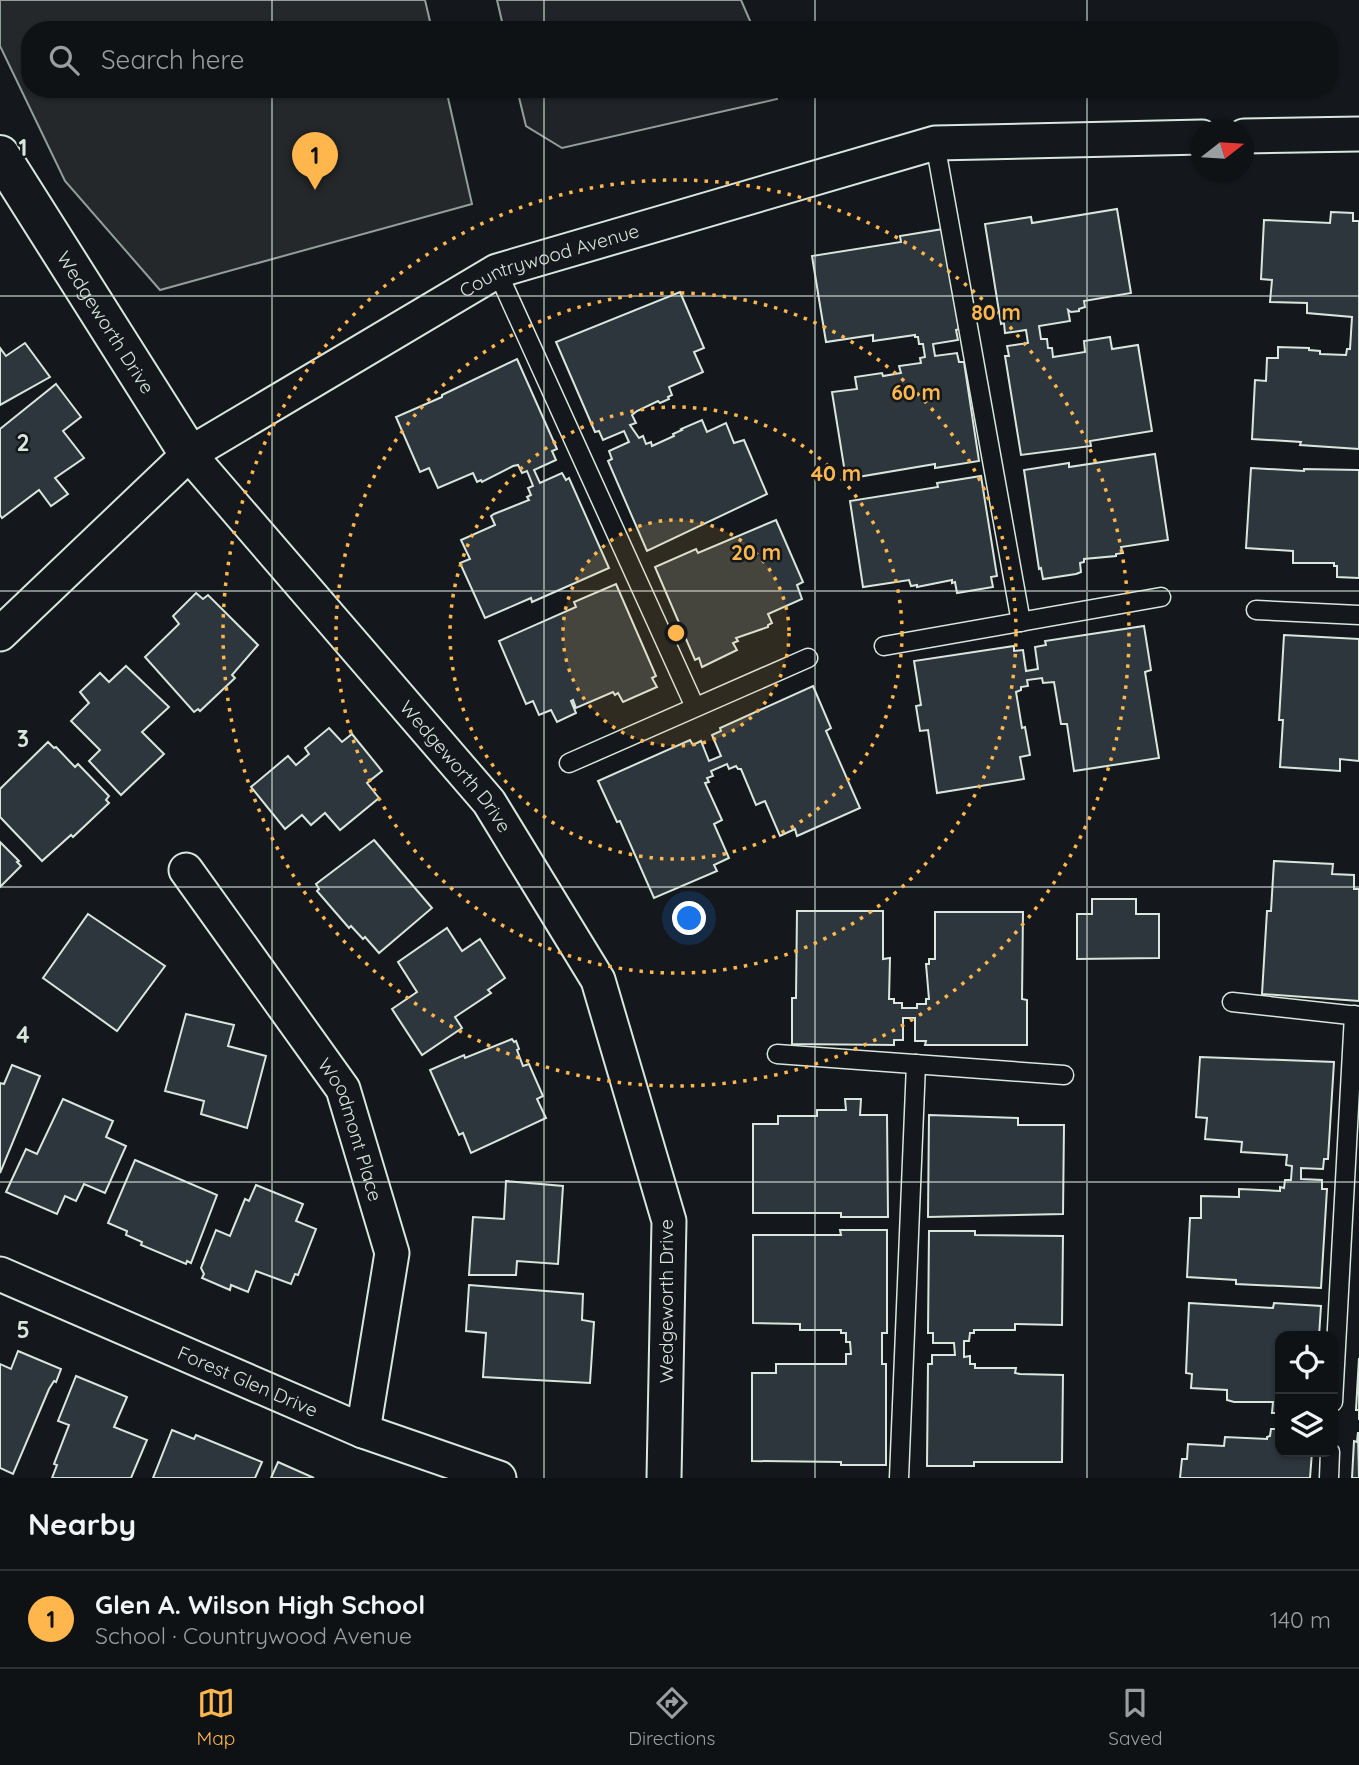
<!DOCTYPE html>
<html lang="en">
<head>
<meta charset="utf-8">
<style>
  :root { --surface:#0f1215; --page:#1d2022; --text:#f1f3f6; --muted:#9b9ea0; --line:#2f3234; --accent:#ffb74d }
  body { margin:0; font-family:Quicksand,sans-serif; background:var(--page); color:var(--text) }
  .controls { position:absolute; right:21px; bottom:21px; display:grid; overflow:hidden; border-radius:14px; box-shadow:0 2px 5px #0004 }
  .controls button { width:63px; height:63px; display:grid; place-items:center; padding:0; border:0; border-bottom:2px solid var(--line); background:var(--surface); color:var(--text); font:35px sans-serif }
  .compass { position:absolute; left:1191px; top:119px; width:63px; height:63px; border-radius:50%; background:var(--surface); box-shadow:0 2px 5px #0004; rotate:73deg }
  .you { position:absolute; left:690px; top:919px; width:24px; height:24px; margin:-18px; border:5px solid #fff; border-radius:50%; background:#1a73e8; box-shadow:0 0 0 10px #1a73e833 }
  .badge { display:grid; place-items:center; width:46px; height:46px; border-radius:50%; background:var(--accent); color:#111; font-size:23px; font-weight:700 }
  .pin { position:absolute; translate:-50% -58px; filter:drop-shadow(0 2px 4px #0008) }
  .pin::after { content:''; position:absolute; top:37px; width:24px; height:21px; background:inherit; clip-path:polygon(0 0,100% 0,50% 100%) }
  .list { margin:0; padding:0; list-style:none }
  h2 { display:flex; justify-content:space-between; align-items:center; height:91px; margin:0; padding:0 28px; font-size:30px }
  h2 small { font-size:23px; font-weight:400; color:var(--muted) }
  .list li { display:grid; grid-template-columns:46px 1fr auto; gap:21px; align-items:center; box-sizing:border-box; height:98px; padding:0 28px; border-top:2px solid var(--line) }
  .list b { display:block; font-size:26px; white-space:nowrap }
  .list p { margin:0; font-size:23px; white-space:nowrap; color:var(--muted) }
  .list em { font-size:23px; font-style:normal; color:var(--muted) }
  .icon { flex:none; width:38px; height:38px; fill:none; stroke:currentColor; stroke-width:2; stroke-linecap:round; stroke-linejoin:round }
  .map { position:relative; flex:none; width:1359px; height:1478px; overflow:hidden }
  .search { position:absolute; background:var(--surface); box-shadow:0 2px 5px #0004; left:21px; right:21px; top:21px; height:77px; display:flex; align-items:center; gap:18px; box-sizing:border-box; padding:0 24px; border-radius:28px; color:var(--muted); font-size:26px }
  .sheet { height:189px; background:var(--surface) }
  nav { display:flex; justify-content:space-around; align-items:center; box-sizing:border-box; height:98px; border-top:2px solid var(--line); background:var(--surface); font-size:19px; color:var(--muted) }
  nav a { display:grid; justify-items:center; gap:4px }
  nav .on { color:var(--accent) }
  .map>svg:first-child { display:block }
  .green { fill:#202428; stroke:#939e99; stroke-width:2 }
  .parking { fill:#24282b; stroke:#939e99; stroke-width:2 }
  .building { fill:#2c363c; stroke:#d8e6dc; stroke-width:2 }
  .lines { fill:none; stroke-linecap:round; stroke-linejoin:round }
  .service-casing { stroke:#d8e6dc; stroke-width:21 }
  .minor-casing { stroke:#d8e6dc; stroke-width:37 }
  .tertiary-casing { stroke:#d8e6dc; stroke-width:42 }
  .service { stroke:#14181c; stroke-width:18 }
  .minor { stroke:#14181c; stroke-width:33 }
  .tertiary { stroke:#14181c; stroke-width:38 }
  .grid { fill:none; stroke:#d8e6dc; stroke-width:2; stroke-opacity:0.55 }
  .ring { fill:none; stroke:#ffb74d; stroke-width:3.5; stroke-dasharray:3.5 7 }
  .labels { text-anchor:middle; stroke-width:5; stroke-linejoin:round; paint-order:stroke }
  .street-label { font-size:19px; fill:#d8e6dc; stroke:#14181c }
  .grid-label { font-size:23px; text-anchor:middle; font-weight:bold; fill:#d8e6dc; stroke:#14181c; stroke-width:5; stroke-linejoin:round; paint-order:stroke }
  .centre { fill:#ffb74d; stroke:#14181c; stroke-width:3.5 }
  .ring-label { font-size:21px; text-anchor:middle; font-weight:bold; fill:#ffb74d; stroke:#14181c; stroke-width:5; stroke-linejoin:round; paint-order:stroke }
</style>
</head>
<body>
<div class="map">
<svg width="1359" height="1478" viewBox="0 0 1359 1478">
  <rect width="100%" height="100%" fill="#14181c"/>
  <!-- green -->
  <g class="green">
    <path d="M497,0H741L754,30H504Z"/>
    <path d="M517,89H775L777,99L562,148L526,126Z"/>
  </g>
  <!-- parking -->
  <path class="parking" d="M0,0H425L432,30H30V89H446L472,204L160,290L65,181L0,46Z"/>
  <!-- building -->
  <g class="building">
    <path d="M1117,209L1131,293L1084,301L1085,307L1079,309V311L1071,312L1068,310L1070,321L1039,326L1041,339H1047L1048,348H1052L1053,357L1085,352L1084,341L1110,337L1112,349L1138,345L1152,431L1090,441L1091,446L1021,455L1005,356H1009L1007,346L1028,343L1026,330L1005,333L1004,323L1001,324L985,224L1031,217L1032,223Z"/>
    <path d="M1331,212L1353,213V221H1359V449L1300,445L1301,442L1252,439L1255,380L1266,381L1267,358H1278V347L1309,348V350L1320,351V354L1346,355L1347,349H1350L1352,317L1307,313V303L1270,302L1272,280L1261,279L1264,220L1330,223Z"/>
    <path d="M943,229L959,329L956,330L958,340L933,344L935,356L957,353L959,362H964L979,461L935,468V464L846,479L832,392L857,389L855,377L882,373L883,376L901,373L899,366L921,363L920,358L925,357L923,344H919L918,337H915V335L873,341V335L826,342L812,256L901,242L900,236Z"/>
    <path d="M680,292L704,348L694,352L703,372L669,387L672,395L668,397L669,399L660,403L658,401L637,411L632,415L636,423L630,425L639,438L643,436L646,444L651,442L652,446L674,436L673,434L682,430L681,429L702,420L707,432L726,423L734,443L744,440L767,494L647,551L608,461L612,459L609,451L629,442L624,431L603,440L599,431L595,432L556,342Z"/>
    <path d="M25,343L50,377L0,405V348L6,356Z"/>
    <path d="M517,359L557,449L552,451L556,460L534,470L540,483L562,473L566,480L569,478L609,568L532,602L531,598L485,618L460,563L470,559L461,540L495,525L491,516L494,514L529,500L527,497L531,495L528,488L533,486L527,471L522,473L518,465L513,466L482,482L481,480L477,482L473,473L438,488L429,468L420,472L396,417L442,397V395Z"/>
    <path d="M56,384L81,417L63,431L84,458L55,478L68,494L51,506L39,490L2,518L0,515V429Z"/>
    <path d="M1155,454L1168,540L1121,547L1123,553L1116,554V556L1084,559V562L1080,563L1081,572L1076,574L1043,579L1041,568L1039,569L1024,470L1069,463V467Z"/>
    <path d="M1251,468L1304,471V469L1359,470V578L1337,577V566H1334V563H1293V551L1246,548Z"/>
    <path d="M981,476L997,576L991,577L993,587L957,593L955,582L952,583V580L917,587V585L911,586L909,580L863,587L850,501L938,487L937,483Z"/>
    <path d="M776,520L803,582L797,585L802,599L768,614L772,623L768,625V627L736,638L738,641L733,643L737,650L702,667L699,658L695,660L655,567L696,549L698,553Z"/>
    <path d="M616,584L656,676L652,678L657,687L623,702L618,693L615,695L613,692L576,708L573,700L571,701L576,713L557,722L551,710L539,715L533,701L526,704L499,641L576,607L574,602Z"/>
    <path d="M196,593L203,599L208,595L258,645L232,675L235,678L200,711L198,709L194,712L145,657L179,624L173,616Z"/>
    <path d="M1144,626L1151,670L1145,672L1159,758L1074,771L1067,724H1061L1054,682L1043,683L1042,678L1027,680L1028,686L1021,687V690L1016,692L1022,728L1025,727L1030,755L1020,757L1024,779L937,793L928,730L920,731L916,706L921,705L914,661L1014,646V651L1023,650L1026,671L1038,669L1035,647L1046,645L1045,641Z"/>
    <path d="M1284,635L1359,639V761L1340,759V771L1280,767L1283,720H1279Z"/>
    <path d="M126,666L169,707L142,732L164,754L121,795L89,761L100,750L71,721L89,703L80,692L100,673L109,682Z"/>
    <path d="M813,686L831,728L826,731L860,808L797,836L795,829L780,836L765,801L756,805L741,769H738L736,766L729,769L727,764L711,771L713,776L707,778L709,782L705,783L722,820L714,824L729,858L714,865L717,871L654,898L620,821L617,822L598,781L690,740L693,745L701,741L709,761L721,756L712,735L721,731L720,728Z"/>
    <path d="M329,728L342,742L352,734L382,771L367,783L379,798L340,830L325,813L311,825L302,815L285,829L251,787L288,756L296,765L309,754L305,748Z"/>
    <path d="M48,742L54,748L56,747L75,767L78,764L109,796L106,800L109,803L73,837L71,835L42,861L0,817V789Z"/>
    <path d="M374,840L432,908L379,953L365,937L363,939L351,926L349,928L317,891L319,889L316,884Z"/>
    <path d="M0,842L19,861L17,862L21,866L0,887Z"/>
    <path d="M1274,861L1333,864L1332,874L1354,875V889H1359V1001L1262,994L1267,911H1271Z"/>
    <path d="M1092,899H1136V914H1159V958L1077,959V914H1092Z"/>
    <path d="M797,911H883V959L890,958L889,999H894V1003H902V1008H917V1004H926V999H929L926,964H929V959H935V912H1023L1022,999L1027,1000V1045H925L926,1041H915V1018H903V1040H894V1045L792,1044V998H796Z"/>
    <path d="M88,914L165,966L117,1031L43,978Z"/>
    <path d="M447,928L462,951L480,939L505,978L488,990L491,993L455,1017L462,1028L422,1055L392,1009L417,992L398,962Z"/>
    <path d="M186,1014L234,1025L228,1046L266,1056L247,1128L201,1114L204,1101L165,1091Z"/>
    <path d="M512,1039L514,1042L516,1041L519,1049L517,1050L523,1066L529,1064L543,1096L537,1099L546,1118L471,1153L463,1133L459,1135L430,1070L464,1055L465,1058Z"/>
    <path d="M1200,1057L1334,1062L1328,1159H1324L1323,1169L1301,1168V1179L1322,1180V1189H1327L1321,1288L1236,1284V1280L1187,1277L1190,1218H1201V1196L1239,1197V1189L1280,1191V1187L1284,1188L1285,1180H1291L1292,1166L1286,1165L1287,1155L1241,1152L1242,1142L1205,1139L1207,1118L1196,1117Z"/>
    <path d="M12,1065L40,1076L0,1173V1083L4,1084Z"/>
    <path d="M63,1099L113,1121L106,1137L126,1146L105,1193L84,1184L76,1201L65,1196L57,1214L6,1192L26,1149L37,1154Z"/>
    <path d="M845,1099H861L860,1115H887L888,1217H841V1213H753V1124H778V1116H817V1110H846Z"/>
    <path d="M929,1115L1018,1118V1125H1064L1063,1214L928,1217Z"/>
    <path d="M135,1160L217,1195L191,1263L187,1261L186,1264L141,1245L142,1242L126,1235L127,1231L108,1223Z"/>
    <path d="M506,1181L563,1186L558,1264L517,1261L516,1275H469L473,1217L504,1219Z"/>
    <path d="M256,1185L303,1204L296,1221L316,1229L298,1275L295,1274L291,1284L256,1271L248,1292L231,1285L230,1290L202,1278L204,1274L201,1268L216,1230L230,1236L245,1199L249,1201Z"/>
    <path d="M840,1230H887V1333H882V1364H886V1465H841V1462L752,1461V1373H776V1364H846V1354H851L850,1342H846V1333H841V1330H800V1324L753,1323V1235H841Z"/>
    <path d="M929,1231H975V1235L1063,1236L1062,1325L1015,1324V1330H974V1333H970L969,1341H964V1357L970,1356V1364H975V1368H1016L1015,1373L1020,1374L1063,1375L1062,1462H974V1466H927L928,1364H932V1355H955L954,1343H933V1333H928Z"/>
    <path d="M469,1285L583,1294L582,1320L594,1322L590,1383L483,1377L486,1333L466,1331Z"/>
    <path d="M1189,1303L1273,1308L1274,1303L1321,1306L1319,1336H1280V1452H1312L1310,1478H1180L1182,1459H1187L1188,1444L1224,1446L1225,1437L1267,1439V1437L1270,1436L1271,1429H1277L1278,1413H1272L1273,1402H1234L1227,1400V1390L1191,1388L1192,1374L1186,1373Z"/>
    <path d="M18,1351L61,1369L56,1382L54,1381L49,1389L13,1474L0,1468V1364L11,1369Z"/>
    <path d="M1359,1358V1420V1410H1356Z"/>
    <path d="M76,1376L127,1397L114,1427L147,1440L131,1478H52L57,1465L54,1464L69,1425L58,1421Z"/>
    <path d="M172,1430L194,1439L196,1435L262,1462L255,1478H153Z"/>
    <path d="M1358,1432L1359,1478H1352L1354,1441L1357,1442Z"/>
    <path d="M278,1462L314,1478H271Z"/>
  </g>
  <g class="lines">
    <!-- service casing -->
    <g class="service-casing">
      <g id="service">
        <path d="M935,143L1021,622"/>
        <path d="M497,271L695,707"/>
        <path d="M1256,610L1359,615"/>
        <path d="M884,646L1161,597"/>
        <path d="M569,763L808,658"/>
        <path d="M1232,1002L1359,1016"/>
        <path d="M777,1054L1064,1075"/>
        <path d="M1333,1402L1354,1015"/>
        <path d="M899,1478L916,1064"/>
        <path d="M1329,1478L1330,1452"/>
      </g>
    </g>
    <!-- minor casing -->
    <g class="minor-casing">
      <g id="minor">
        <path d="M1244,136L1359,134"/>
        <path id="s1" d="M189,454L489,802L598,980L669,1221L664,1478"/>
        <path id="s2" d="M0,634L189,454L497,271L935,143L1202,137"/>
        <path id="s3" d="M186,870L343,1089L392,1253L363,1431"/>
        <path id="s4" d="M0,1274L363,1431L499,1478"/>
      </g>
    </g>
    <!-- tertiary casing -->
    <g class="tertiary-casing">
      <g id="tertiary">
        <path id="s5" d="M0,155L189,454"/>
      </g>
    </g>
    <!-- service -->
    <use href="#service" class="service"/>
    <!-- minor -->
    <use href="#minor" class="minor"/>
    <!-- tertiary -->
    <use href="#tertiary" class="tertiary"/>
  </g>
  <!-- grid -->
  <path class="grid" d="M272,0V30M544,0V30M815,0V30M1087,0V30M272,89V1478M544,89V1478M815,89V1478M1087,89V1478M0,296H1359M0,591H1359M0,887H1359M0,1182H1359"/>
  <!-- distance rings -->
  <circle cx="676" cy="633" r="113" fill="#ffb74d" fill-opacity=".12"/>
  <g class="ring">
    <circle cx="676" cy="633" r="113"/>
    <circle cx="676" cy="633" r="226"/>
    <circle cx="676" cy="633" r="340"/>
    <circle cx="676" cy="633" r="453"/>
  </g>
  <g class="labels">
    <!-- street labels -->
    <g class="street-label">
      <text dy="7" stroke="none"><textPath href="#s2" startOffset="672">Countrywood Avenue</textPath></text>
      <text dy="7" stroke="none"><textPath href="#s5" startOffset="198">Wedgeworth Drive</textPath></text>
      <text dy="7" stroke="none"><textPath href="#s1" startOffset="411">Wedgeworth Drive</textPath></text>
      <text dy="7" stroke="none"><textPath href="#s3" startOffset="310">Woodmont Place</textPath></text>
      <text transform="translate(666 1301) rotate(-90)" y="7">Wedgeworth Drive</text>
      <text dy="7" stroke="none"><textPath href="#s4" startOffset="270">Forest Glen Drive</textPath></text>
    </g>
  </g>
  <g class="grid-label">
    <text x="23" y="156">1</text>
    <text x="23" y="451">2</text>
    <text x="23" y="747">3</text>
    <text x="23" y="1043">4</text>
    <text x="23" y="1338">5</text>
  </g>
  <circle cx="676" cy="633" r="10" class="centre"/>
  <g class="ring-label">
    <text x="996" y="320">80 m</text>
    <text x="916" y="400">60 m</text>
    <text x="836" y="481">40 m</text>
    <text x="756" y="560">20 m</text>
  </g>
</svg>
<div class="controls">
<button><svg class="icon" aria-label="locate" viewBox="0 0 24 24"><circle cx="12" cy="12" r="6"/><path d="M12 2v4M12 18v4M2 12h4M18 12h4"/></svg></button>
<button><svg class="icon" aria-label="layers" viewBox="0 0 24 24"><path d="M12 4l9 5-9 5-9-5zM3 14l9 5 9-5"/></svg></button>
</div>
<svg class="compass" viewBox="-18 -18 36 36"><path d="M0-13l5 13h-10z" fill="#e53935"/><path d="M0 13l5-13h-10z" fill="#9b9ea0"/></svg>
<div class="you"></div>
<div class="pin badge" style="left:315px;top:190px">1</div>
<div class="search"><svg class="icon" aria-label="search" viewBox="0 0 24 24"><circle cx="10" cy="10" r="6"/><path d="M15 15l6 6"/></svg>Search here</div>
</div>
<section class="sheet">
<h2>Nearby<small></small></h2>
<ul class="list">
<li><span class="badge">1</span><div><b>Glen A. Wilson High School</b><p>School · Countrywood Avenue</p></div><em>140 m</em></li>
</ul>
</section>
<nav>
<a class="on"><svg class="icon" aria-label="map" viewBox="0 0 24 24"><path d="M3 6l6-2 6 2 6-2v14l-6 2-6-2-6 2zM9 4v14M15 6v14"/></svg>Map</a>
<a><svg class="icon" aria-label="directions" viewBox="0 0 24 24"><path d="M12 3l9 9-9 9-9-9zM9 14v-3h6M13 9l2 2-2 2"/></svg>Directions</a>
<a><svg class="icon" aria-label="saved" viewBox="0 0 24 24"><path d="M7 4h10v16l-5-4-5 4z"/></svg>Saved</a>
</nav>
</body>
</html>
